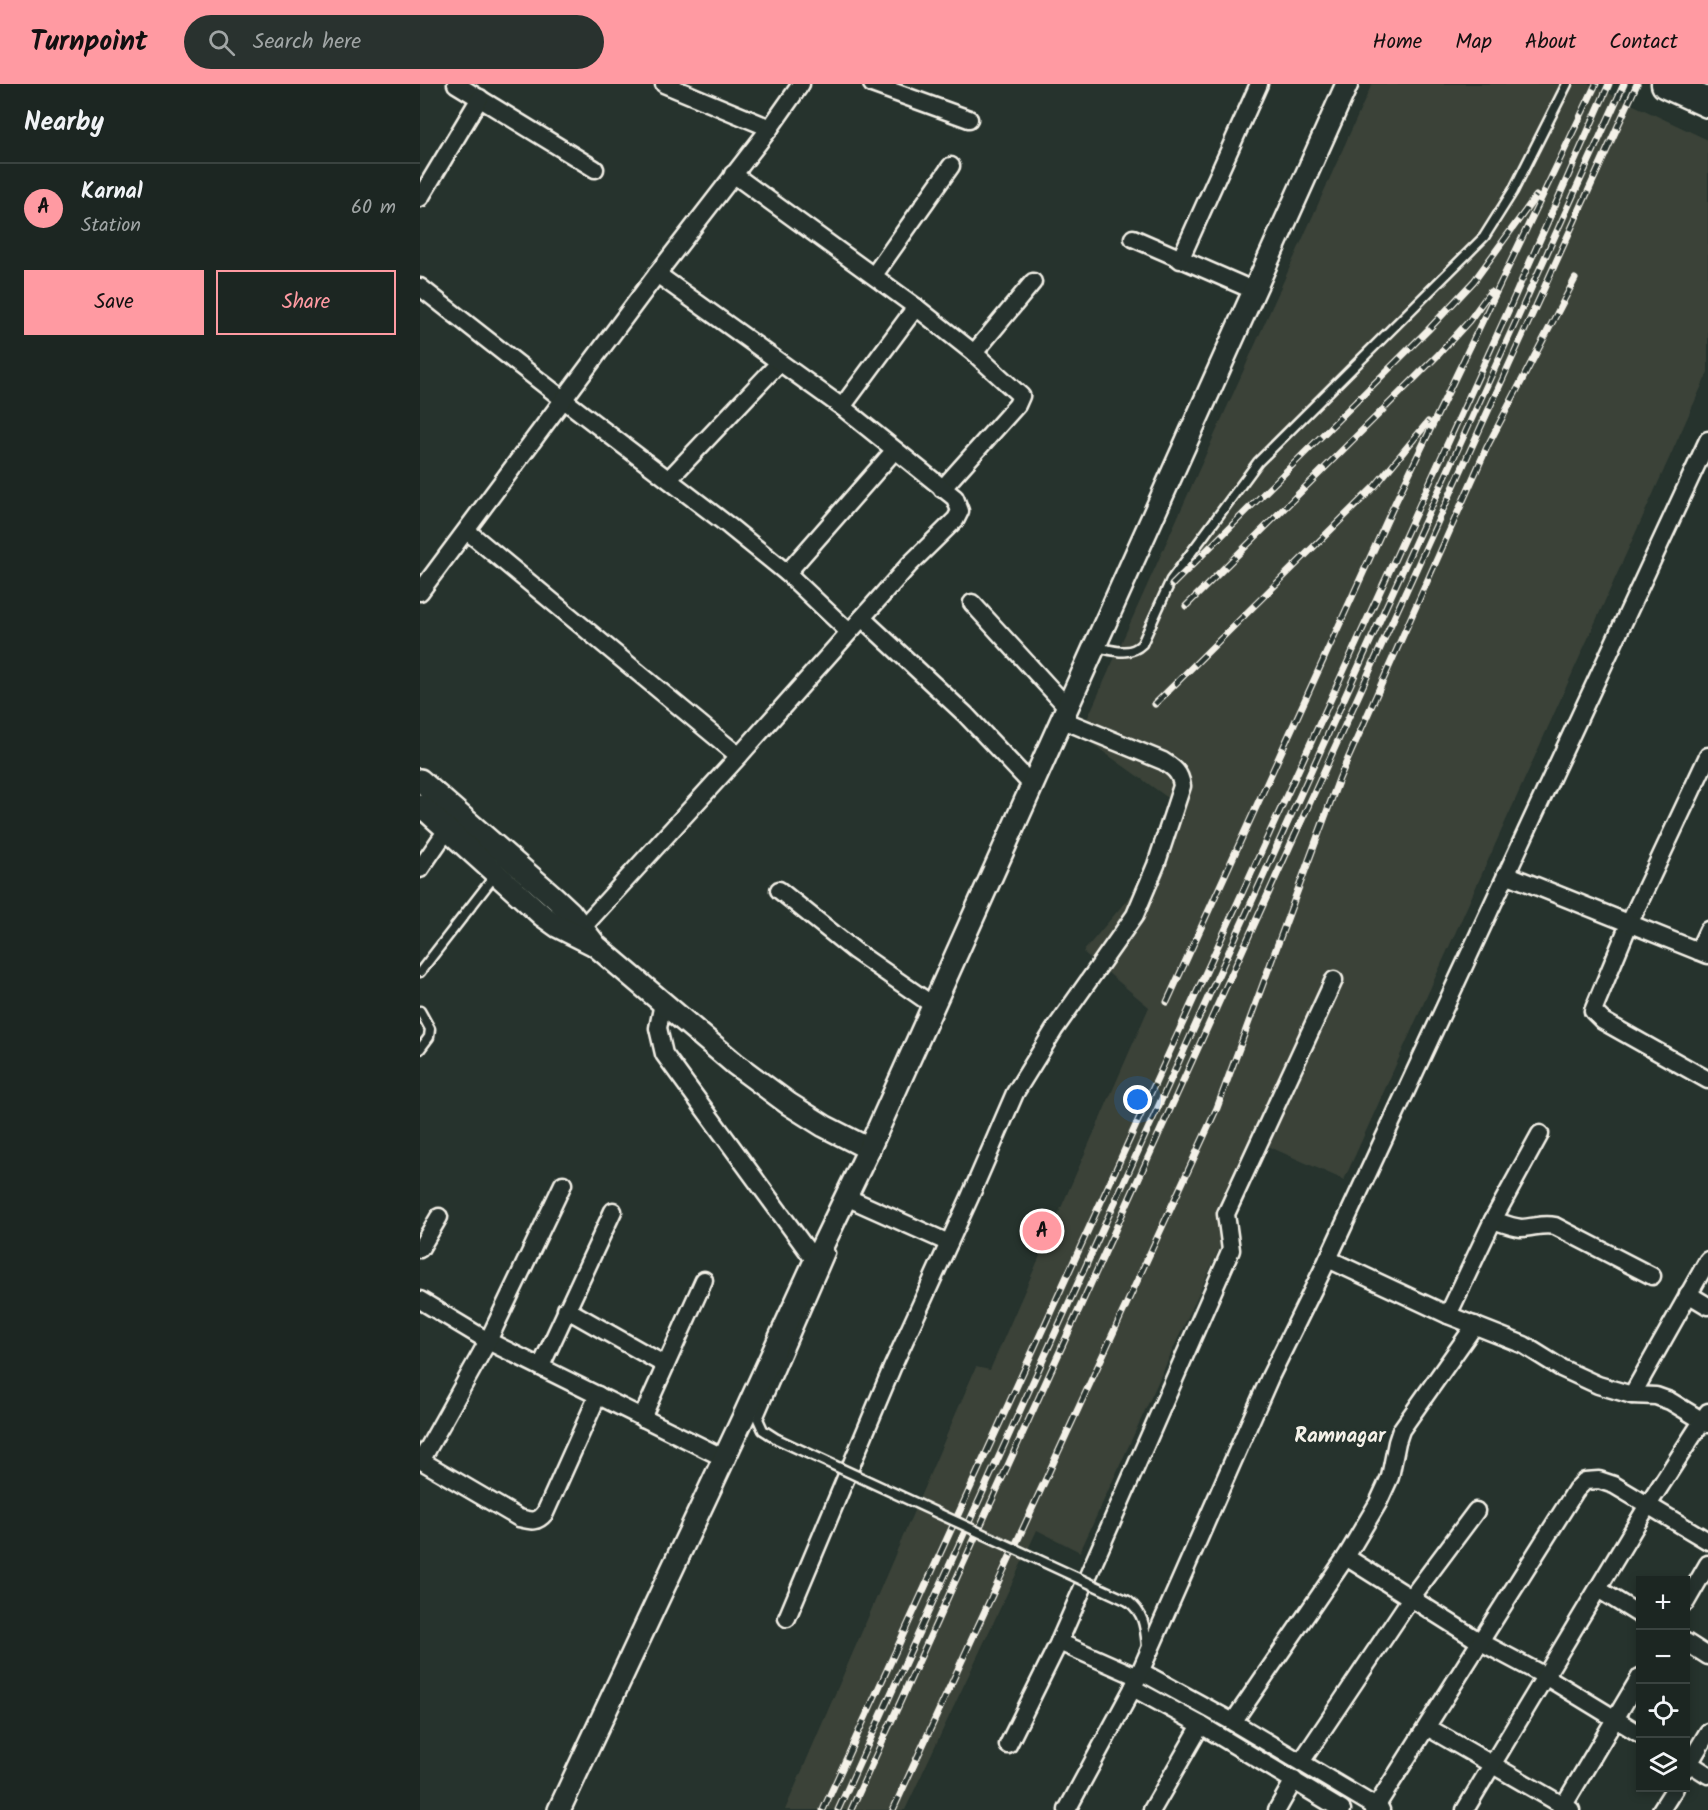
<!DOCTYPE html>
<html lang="en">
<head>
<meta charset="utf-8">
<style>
  :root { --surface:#1c2622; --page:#29322f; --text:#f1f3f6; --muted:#a0a5a5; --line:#3a4340; --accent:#ff9aa2 }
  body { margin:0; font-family:Kalam,sans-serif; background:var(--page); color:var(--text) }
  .controls { position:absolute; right:18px; bottom:18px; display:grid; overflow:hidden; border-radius:0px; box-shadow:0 3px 9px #0003 }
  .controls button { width:54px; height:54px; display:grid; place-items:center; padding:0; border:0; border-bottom:2px solid var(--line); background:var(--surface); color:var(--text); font:30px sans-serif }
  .you { position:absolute; left:718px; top:1016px; width:21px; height:21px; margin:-15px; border:4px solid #fff; border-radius:50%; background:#1a73e8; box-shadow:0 0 0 9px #1a73e833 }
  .badge { display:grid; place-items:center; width:39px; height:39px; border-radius:50%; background:var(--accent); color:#111; font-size:20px; font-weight:700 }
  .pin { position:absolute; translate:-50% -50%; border:3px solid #fff; box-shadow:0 2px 6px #0006 }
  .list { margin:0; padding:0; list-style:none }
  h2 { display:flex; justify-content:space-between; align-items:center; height:78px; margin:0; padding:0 24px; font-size:26px }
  h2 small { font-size:20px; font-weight:400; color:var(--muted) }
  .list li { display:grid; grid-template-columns:39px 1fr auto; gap:18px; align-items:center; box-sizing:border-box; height:90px; padding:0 24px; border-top:2px solid var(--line) }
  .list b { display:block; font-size:22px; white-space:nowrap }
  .list p { margin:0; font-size:20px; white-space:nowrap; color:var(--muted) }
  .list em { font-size:20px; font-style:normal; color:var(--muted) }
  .actions { display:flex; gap:12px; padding:18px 24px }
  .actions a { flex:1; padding:14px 0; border:2px solid var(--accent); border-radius:0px; text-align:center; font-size:21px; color:var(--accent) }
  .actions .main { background:var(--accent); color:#111 }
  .icon { flex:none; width:33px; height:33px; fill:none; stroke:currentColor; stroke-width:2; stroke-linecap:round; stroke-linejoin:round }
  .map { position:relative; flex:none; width:1288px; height:1726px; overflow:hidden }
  header { display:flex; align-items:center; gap:36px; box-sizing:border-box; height:84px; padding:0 30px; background:var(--accent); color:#111 }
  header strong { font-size:28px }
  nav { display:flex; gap:33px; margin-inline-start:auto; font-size:21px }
  .search { width:420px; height:54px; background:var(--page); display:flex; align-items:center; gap:15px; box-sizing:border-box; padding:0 21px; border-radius:33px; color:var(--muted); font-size:22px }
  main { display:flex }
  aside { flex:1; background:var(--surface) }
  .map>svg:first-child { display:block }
  .built { fill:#3a4238 }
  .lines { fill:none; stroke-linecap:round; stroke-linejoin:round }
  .service-casing { stroke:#f4f1e8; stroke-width:13 }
  .minor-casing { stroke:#f4f1e8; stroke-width:21 }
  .tertiary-casing { stroke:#f4f1e8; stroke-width:26 }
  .trunk-casing { stroke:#f4f1e8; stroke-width:33 }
  .service { stroke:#26332d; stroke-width:8 }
  .minor { stroke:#26332d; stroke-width:16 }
  .tertiary { stroke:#26332d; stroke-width:21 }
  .trunk { stroke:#26332d; stroke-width:28 }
  .rail-casing { stroke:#f4f1e8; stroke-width:7 }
  .rail { stroke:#26332d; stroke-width:4.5; stroke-dasharray:14; stroke-linecap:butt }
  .service-bridge-casing { stroke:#f4f1e8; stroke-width:13; stroke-linecap:butt }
  .service-bridge { stroke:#26332d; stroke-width:8 }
  .labels { text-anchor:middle; stroke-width:5; stroke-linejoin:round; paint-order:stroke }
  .quarter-label { font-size:21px; font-weight:bold; fill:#f4f1e8; stroke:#26332d }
</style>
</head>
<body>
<header>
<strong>Turnpoint</strong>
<div class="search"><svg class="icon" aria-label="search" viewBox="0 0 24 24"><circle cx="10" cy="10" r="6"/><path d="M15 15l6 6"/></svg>Search here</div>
<nav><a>Home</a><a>Map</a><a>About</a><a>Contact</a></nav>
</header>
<main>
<aside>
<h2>Nearby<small></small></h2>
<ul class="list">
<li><span class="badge">A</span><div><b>Karnal</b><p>Station</p></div><em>60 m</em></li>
</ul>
<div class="actions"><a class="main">Save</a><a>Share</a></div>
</aside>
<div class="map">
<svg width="1288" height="1726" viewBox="0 0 1288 1726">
  <rect width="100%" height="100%" fill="#26332d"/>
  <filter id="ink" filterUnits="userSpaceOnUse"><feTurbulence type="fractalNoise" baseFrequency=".0167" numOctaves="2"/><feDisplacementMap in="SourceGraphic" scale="12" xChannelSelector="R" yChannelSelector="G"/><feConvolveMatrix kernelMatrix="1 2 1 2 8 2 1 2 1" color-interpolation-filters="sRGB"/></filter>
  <g filter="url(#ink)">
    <!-- built -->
    <path class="built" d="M952,0H1169L1288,56V288L924,1096L832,1055L797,1128L801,1161L660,1468L617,1446L485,1726H365L556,1283L570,1286L729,923L663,868L717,804L751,716L660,651Z"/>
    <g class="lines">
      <!-- service casing -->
      <g class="service-casing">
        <g id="service">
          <path d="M677,563C692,566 709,573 722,560L751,496L838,378L1064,153L1093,107L1147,0"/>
          <path d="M0,888L76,790"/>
          <path d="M0,927L10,945L9,953L0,965"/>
          <path d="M357,1355L343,1346L338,1335L410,1169"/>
          <path d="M708,1517C724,1529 725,1543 727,1562"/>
        </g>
      </g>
      <!-- minor casing -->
      <g class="minor-casing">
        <g id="minor">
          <path d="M36,0L175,85"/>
          <path d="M244,0L350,44"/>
          <path d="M452,0L549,35"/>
          <path d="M313,90L496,223L554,269L601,312L597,321L522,405"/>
          <path d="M0,114L60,14"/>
          <path d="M713,154L835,207"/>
          <path d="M760,176L839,0"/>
          <path d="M454,191L531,82"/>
          <path d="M0,203L144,316L309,442L367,489L429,548"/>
          <path d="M554,269L613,198"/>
          <path d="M422,323L496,223"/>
          <path d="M249,395L359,279"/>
          <path d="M47,447L319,672"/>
          <path d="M367,489L474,367"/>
          <path d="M0,508L237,190L350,44L381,0"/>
          <path d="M552,519L648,624"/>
          <path d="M442,534L545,630L613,702"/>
          <path d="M1288,672L1209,840L1173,927L1183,937L1288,996"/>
          <path d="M0,785L33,737"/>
          <path d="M1086,790L1288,871"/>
          <path d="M359,806L435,867L514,922"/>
          <path d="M162,844L319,672L489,481L536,435L540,427L535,414L422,323L237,190"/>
          <path d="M1278,867L1288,846"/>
          <path d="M243,919L238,944L244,970L395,1177"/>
          <path d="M426,1113L529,1159"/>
          <path d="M1073,1136C1082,1139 1092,1143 1101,1144C1113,1144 1122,1139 1135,1142L1232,1192"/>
          <path d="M0,1165L19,1133"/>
          <path d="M908,1175L1028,1231L1104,1261L1141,1284L1178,1301L1212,1311L1236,1312L1250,1317L1288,1340"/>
          <path d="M1268,1210L1288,1222"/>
          <path d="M0,1216L68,1257L304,1374"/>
          <path d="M146,1225L245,1281"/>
          <path d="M1028,1231L1073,1136L1120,1050"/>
          <path d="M121,1282L193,1127"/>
          <path d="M1212,1311L1288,1176"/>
          <path d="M222,1334L284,1196"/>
          <path d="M0,1376L99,1434C111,1437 117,1439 125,1429L178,1311"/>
          <path d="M1,1377L68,1257L143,1100"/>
          <path d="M926,1473L1059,1557L1125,1592L1220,1650"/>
          <path d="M1178,1505L1220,1531"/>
          <path d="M1266,1518L1288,1480"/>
          <path d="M367,1534L472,1284L550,1113L595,1009L634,946L715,831L736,781L762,702C760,688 754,684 743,677L643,636"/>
          <path d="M639,1558L718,1593"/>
          <path d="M1266,1558L1288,1572"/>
          <path d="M720,1587L813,1638L961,1726"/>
          <path d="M713,1604L781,1641L922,1726"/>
          <path d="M813,1638L926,1473L958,1419L970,1393L977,1358L981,1346L1055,1241"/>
          <path d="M1007,1643L1151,1726"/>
          <path d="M588,1661L639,1558L811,1166L806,1130L914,896"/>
          <path d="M1266,1677L1288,1691"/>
          <path d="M881,1678L991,1514L1056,1427"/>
          <path d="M1266,1685L1288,1648"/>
          <path d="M647,1726L713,1604L850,1293L908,1175L1288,356"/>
          <path d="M732,1726L781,1641"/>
          <path d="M857,1726L874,1696"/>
          <path d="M954,1726L1156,1406L1165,1397L1179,1396L1194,1401L1288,1457"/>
          <path d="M1045,1726L1228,1421L1288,1328"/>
          <path d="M1141,1726L1220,1593"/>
          <path d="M1241,1726L1255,1704"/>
        </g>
      </g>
      <!-- tertiary casing -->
      <g class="tertiary-casing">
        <g id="tertiary">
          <path d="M0,696L134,813L150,828L176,862L315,980L369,1020L404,1042L449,1065"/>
          <path d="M0,721L123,832L137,842L173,860"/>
          <path d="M139,1726L324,1332L395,1177L449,1065L927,0"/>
        </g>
      </g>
      <!-- trunk casing -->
      <g class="trunk-casing">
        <path id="trunk" d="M1246,0L1288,19"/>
      </g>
      <!-- service -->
      <use href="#service" class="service"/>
      <!-- minor -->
      <use href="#minor" class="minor"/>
      <!-- tertiary -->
      <use href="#tertiary" class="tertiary"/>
      <!-- trunk -->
      <use href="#trunk" class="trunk"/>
      <!-- rail casing -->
      <g class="rail-casing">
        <g id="rail">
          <path d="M752,501L1008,246L1054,197L1116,112"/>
          <path d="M766,522L1017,272L1049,237L1070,208"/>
          <path d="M735,620L955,402L1008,338"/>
          <path d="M747,918L975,419L1176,0"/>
          <path d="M403,1726L1089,225L1189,0"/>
          <path d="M418,1726L1204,0"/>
          <path d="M431,1726L1217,0"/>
          <path d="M473,1726L797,1024L919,695L1067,363L1155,195"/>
        </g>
      </g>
      <!-- rail -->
      <use href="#rail" class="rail"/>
      <!-- service-bridge casing -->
      <g class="service-bridge-casing">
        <path id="service-bridge" d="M357,1355L708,1517"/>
      </g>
      <!-- service-bridge -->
      <use href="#service-bridge" class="service-bridge"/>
    </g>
  </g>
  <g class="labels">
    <!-- quarter labels -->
    <g class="quarter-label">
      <text x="920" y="1358">Ramnagar</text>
    </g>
  </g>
</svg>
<div class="controls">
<button>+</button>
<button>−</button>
<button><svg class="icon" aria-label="locate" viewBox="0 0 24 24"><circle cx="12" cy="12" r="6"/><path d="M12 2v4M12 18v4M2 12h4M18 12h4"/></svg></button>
<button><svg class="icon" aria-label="layers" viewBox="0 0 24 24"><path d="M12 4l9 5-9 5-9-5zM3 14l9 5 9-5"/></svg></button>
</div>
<div class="you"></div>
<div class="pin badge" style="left:622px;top:1147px">A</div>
</div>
</main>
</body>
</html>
